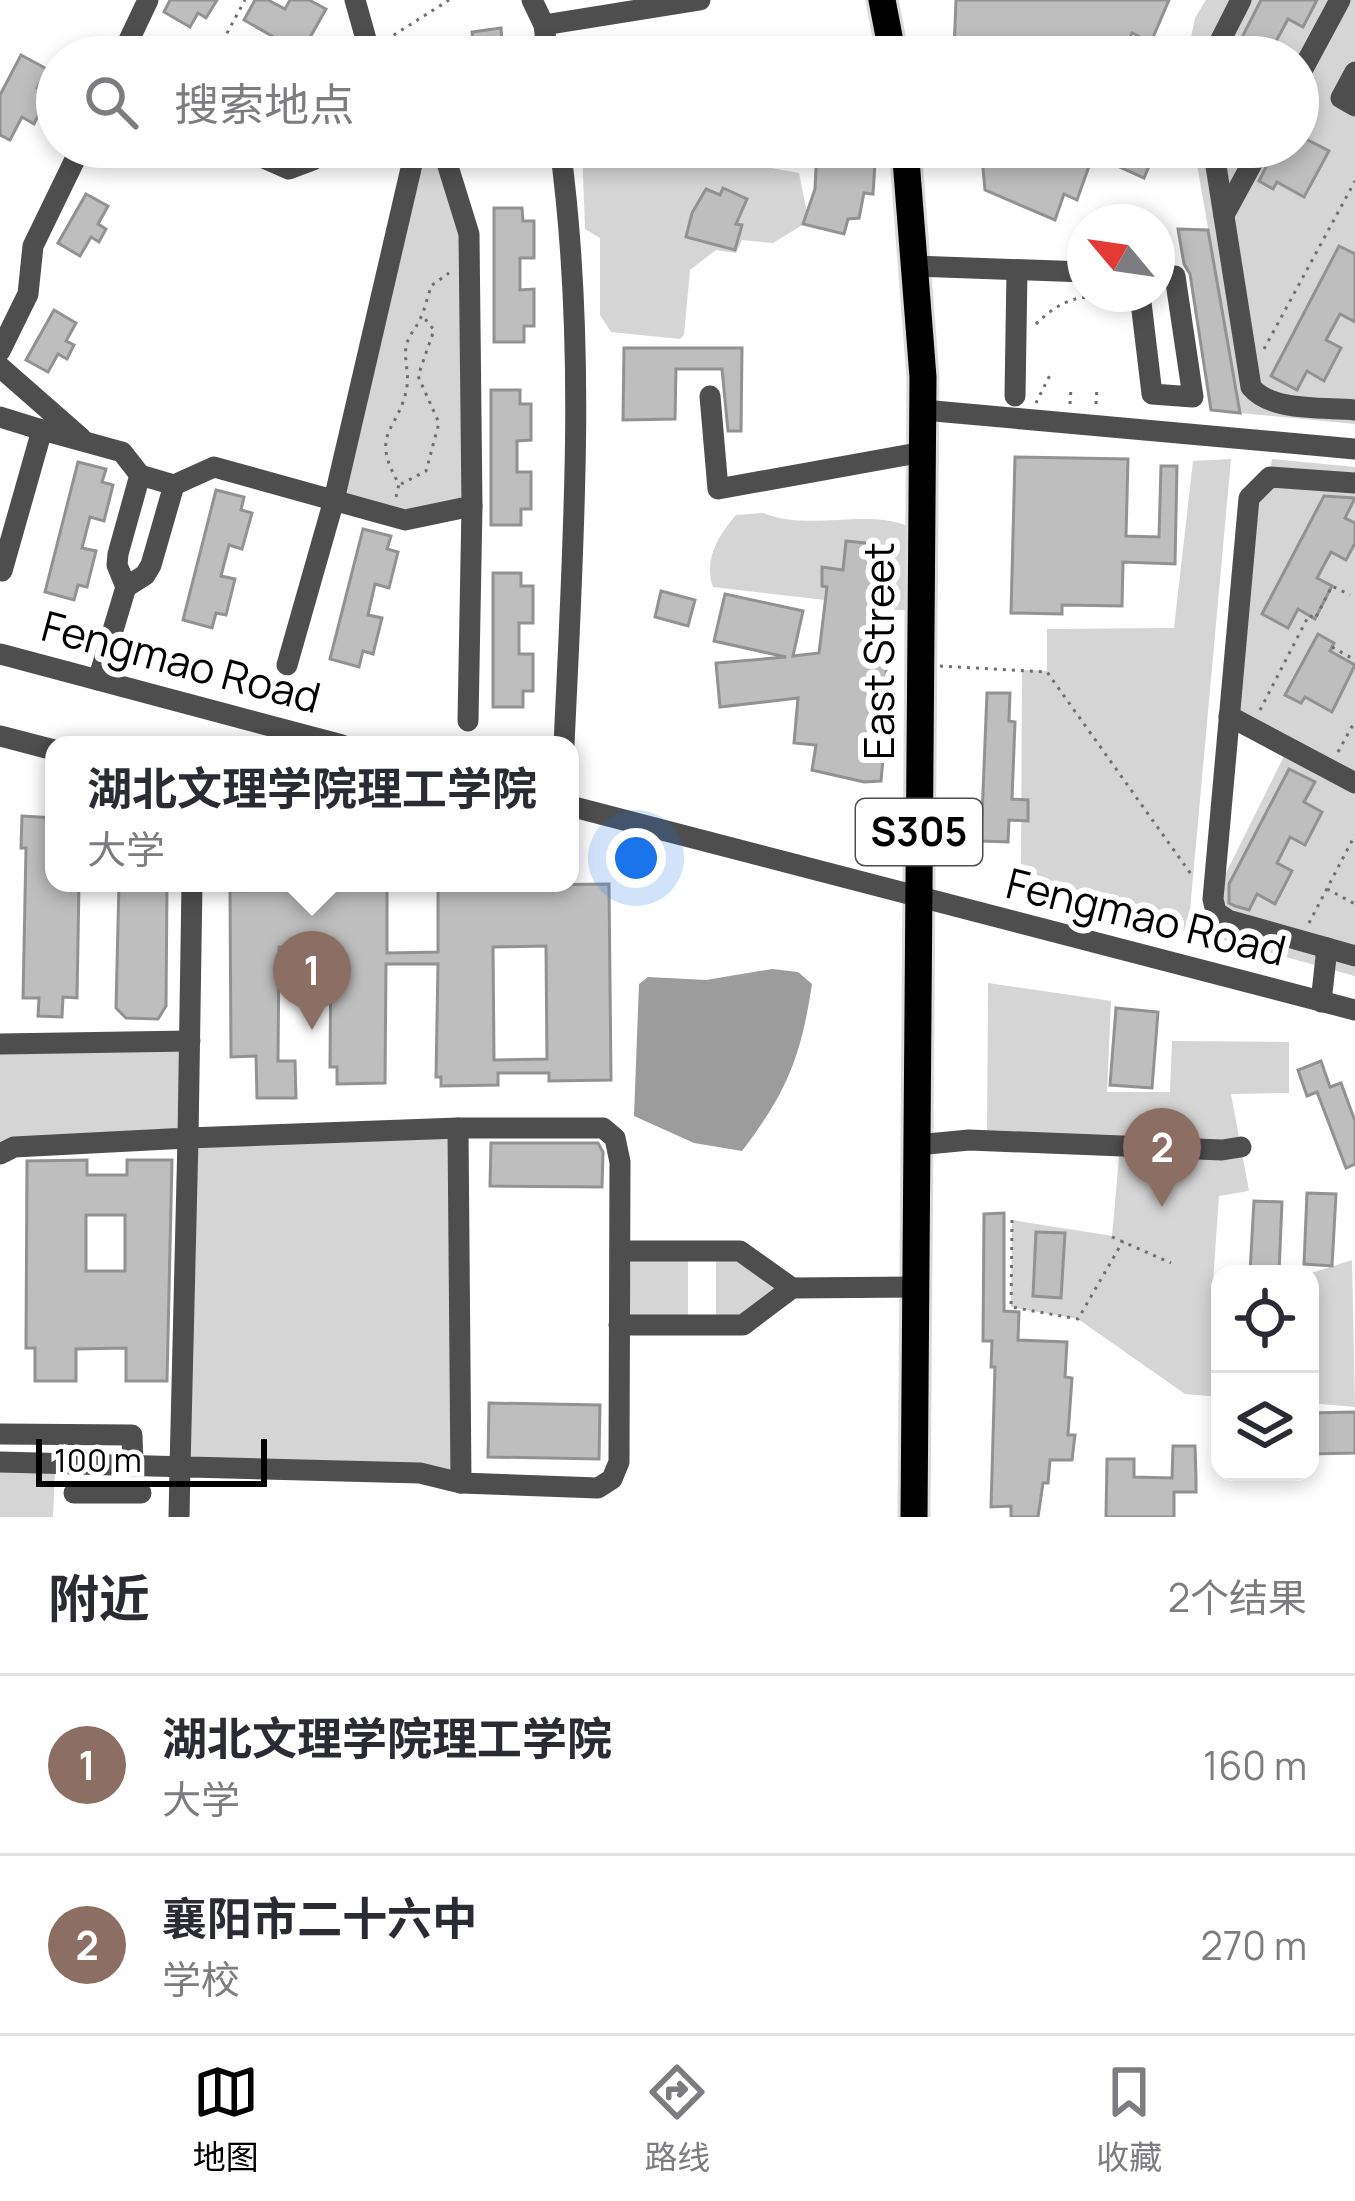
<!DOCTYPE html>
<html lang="zh">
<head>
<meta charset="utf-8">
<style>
  :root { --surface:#fff; --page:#f7f7f7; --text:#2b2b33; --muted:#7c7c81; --line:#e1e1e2; --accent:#000 }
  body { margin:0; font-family:Manrope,"Noto Sans SC",sans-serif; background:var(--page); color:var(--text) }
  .controls { position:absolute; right:36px; bottom:36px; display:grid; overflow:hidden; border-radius:24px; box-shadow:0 6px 18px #0003 }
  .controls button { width:108px; height:108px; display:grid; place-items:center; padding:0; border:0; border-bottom:3px solid var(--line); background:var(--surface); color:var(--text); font:60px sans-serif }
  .compass { position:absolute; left:1067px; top:204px; width:108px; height:108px; border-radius:50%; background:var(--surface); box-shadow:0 6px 18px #0003; rotate:299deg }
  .scale { position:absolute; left:36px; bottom:30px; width:231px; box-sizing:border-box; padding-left:12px; border:6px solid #000; border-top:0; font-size:33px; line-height:42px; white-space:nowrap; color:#000; -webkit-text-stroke:9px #fff; paint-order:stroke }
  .you { position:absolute; left:636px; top:858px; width:42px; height:42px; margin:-30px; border:9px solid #fff; border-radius:50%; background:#1a73e8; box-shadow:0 0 0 18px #1a73e833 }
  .badge { display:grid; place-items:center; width:78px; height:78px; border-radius:50%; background:var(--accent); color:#fff; font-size:39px; font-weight:700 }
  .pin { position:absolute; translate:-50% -99px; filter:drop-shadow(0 3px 6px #0008) }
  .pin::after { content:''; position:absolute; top:63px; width:42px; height:36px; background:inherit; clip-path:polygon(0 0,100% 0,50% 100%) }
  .popup { position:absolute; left:45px; top:736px; width:534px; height:156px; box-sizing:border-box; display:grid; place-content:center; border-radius:24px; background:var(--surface); filter:drop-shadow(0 3px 9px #0005); font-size:39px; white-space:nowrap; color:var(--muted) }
  .popup b { font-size:45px; color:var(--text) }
  .popup::after { content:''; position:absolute; left:50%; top:100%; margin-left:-24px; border:24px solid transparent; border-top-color:var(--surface) }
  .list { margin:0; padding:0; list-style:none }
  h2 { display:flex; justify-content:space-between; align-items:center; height:156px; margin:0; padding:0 48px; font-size:51px }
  h2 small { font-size:39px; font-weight:400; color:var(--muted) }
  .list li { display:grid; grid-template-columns:78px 1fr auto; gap:36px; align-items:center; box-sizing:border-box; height:180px; padding:0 48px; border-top:3px solid var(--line) }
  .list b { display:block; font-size:45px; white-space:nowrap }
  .list p { margin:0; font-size:39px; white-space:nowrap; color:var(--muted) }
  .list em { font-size:39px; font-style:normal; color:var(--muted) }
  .icon { flex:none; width:66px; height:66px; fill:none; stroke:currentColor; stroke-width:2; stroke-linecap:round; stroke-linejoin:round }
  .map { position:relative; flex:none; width:1355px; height:1517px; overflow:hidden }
  .search { position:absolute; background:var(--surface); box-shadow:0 6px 18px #0003; left:36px; right:36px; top:36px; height:132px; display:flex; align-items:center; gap:30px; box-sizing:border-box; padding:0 42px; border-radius:66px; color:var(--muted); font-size:45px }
  .sheet { height:516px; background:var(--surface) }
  nav { display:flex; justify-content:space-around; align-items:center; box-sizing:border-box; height:168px; border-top:3px solid var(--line); background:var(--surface); font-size:33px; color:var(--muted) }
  nav a { display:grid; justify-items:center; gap:6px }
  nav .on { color:var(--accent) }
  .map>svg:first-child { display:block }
  .green { fill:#d5d5d5 }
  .water { fill:#9c9c9c }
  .building { fill:#bebebe; stroke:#929292; stroke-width:3; fill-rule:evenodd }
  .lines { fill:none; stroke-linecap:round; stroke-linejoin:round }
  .major-casing { stroke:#dbdbdb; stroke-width:33 }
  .path { stroke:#707070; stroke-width:3; stroke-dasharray:3 6; stroke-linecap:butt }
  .minor { stroke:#4e4e4e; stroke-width:21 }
  .major { stroke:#000; stroke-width:27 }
  .labels { text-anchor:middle; stroke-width:12; stroke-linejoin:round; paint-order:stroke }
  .shield { fill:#fff; stroke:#4c4c4c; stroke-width:3 }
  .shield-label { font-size:39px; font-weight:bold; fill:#000 }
  .street-label { font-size:42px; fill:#000; stroke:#fff }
</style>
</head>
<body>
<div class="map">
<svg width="1355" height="1517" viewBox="0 0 1355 1517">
  <rect width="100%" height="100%" fill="#fff"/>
  <!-- green -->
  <g class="green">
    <path d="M1206,0H1355V424L1240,413L1194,147H1298V57H1187L1195,18Z"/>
    <path d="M416,147H442L469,234L472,506L405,520L334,500Z"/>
    <path d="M582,147H764L771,168L799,173L807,213L804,224L773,243L742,240L736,253L716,250L690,270L684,335L680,339L611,332L600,315V238L585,229Z"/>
    <path d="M1231,459L1188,932L1021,869L1022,670L1047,671V629L1174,628L1193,461Z"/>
    <path d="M1272,459L1355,467V976L1212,937L1213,899L1288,748L1229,716L1249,498L1269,477Z"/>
    <path d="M763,513C811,533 875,505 915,530L909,610H895L882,599L825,600L713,587C703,561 719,534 736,515Z"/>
    <path d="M988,983L1111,1001L1107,1092H1170L1172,1041L1289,1042V1093L1231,1094L1249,1191L1219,1196L1213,1282L1220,1284V1397L1185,1394L1078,1319L1011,1307L1012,1220L1112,1236L1120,1146L987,1141Z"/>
    <path d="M190,1041L188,1137L458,1128L461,1483L180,1468L188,1139L0,1154V1044Z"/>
    <path d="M620,1251H688V1325H619Z"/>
    <path d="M716,1251L792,1288L743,1325H716Z"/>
    <path d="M1352,1260L1355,1407L1310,1403L1308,1274Z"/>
    <path d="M0,1470L55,1471L53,1517H0Z"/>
  </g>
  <!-- water -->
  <path class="water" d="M772,969L798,972L812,984C801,1057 787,1092 742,1151L694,1143L634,1116L639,984L648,977L706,980Z"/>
  <!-- building -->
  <g class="building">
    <path d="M170,0H217L206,18L198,13L190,27L164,12Z"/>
    <path d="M255,0H268L285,9L290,0H309L326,9L299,57H260L272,36L244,20Z"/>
    <path d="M956,0H1169L1151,42L1132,33L1121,57H1104L1084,49L1080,57H1019L998,47L954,51Z"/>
    <path d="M1261,0H1317L1303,27L1288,19L1274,45L1292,57H1232Z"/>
    <path d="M501,28L502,42L513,41L515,57H475L472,32Z"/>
    <path d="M21,55L47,69L37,88L49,94L34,124L22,117L10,140L0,135V95Z"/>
    <path d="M1298,135L1329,151L1304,197L1277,182L1273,189L1259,181L1276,147H1298Z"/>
    <path d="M485,147H515L517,162L487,165Z"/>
    <path d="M621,147H778L779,159L670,166L620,163Z"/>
    <path d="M817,147H876L873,194L864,193L859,218L848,219L844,234L803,224L815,189Z"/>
    <path d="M981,147H1157L1144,178L1093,155L1077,200L1064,194L1055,220L985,190Z"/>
    <path d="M723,188L747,199L736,224L742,225L735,250L686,237L692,213L706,189L720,195Z"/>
    <path d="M86,194L108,206L98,224L106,229L99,242L91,237L80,256L58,243Z"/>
    <path d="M494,208H522L523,221H534V258H520V290L534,289V326H524V342H494Z"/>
    <path d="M1178,229L1208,230L1240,413L1211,410L1190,274L1184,264Z"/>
    <path d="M1339,246L1355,254V322L1340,314L1326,340L1341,348L1324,381L1307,371L1297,390L1271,376Z"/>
    <path d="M54,310L76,323L66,341L74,345L67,359L58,354L48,372L26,360Z"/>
    <path d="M624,348H742L741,431H728L722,369H676L675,419L623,420Z"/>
    <path d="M491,390H520V404H531V440L517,441V472H531V509H521V525H491Z"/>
    <path d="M1015,457L1128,459L1126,536L1159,537L1161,466H1177L1175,564L1123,562L1122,606L1062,605V614L1011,613Z"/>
    <path d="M78,462L106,469L102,482L113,485L104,521L90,517L82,548L96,551L87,587L78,585L74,600L45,592Z"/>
    <path d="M216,490L244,497L241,510L252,513L242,549L229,545L221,576L235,579L226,615L216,613L212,628L183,620Z"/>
    <path d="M1324,496L1355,498L1345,518L1355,523V543L1346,560L1331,552L1317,578L1332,586L1315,619L1298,609L1288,628L1262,614Z"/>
    <path d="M363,529L391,536L387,549L398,552L389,588L375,584L368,615L382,618L373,654L363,651L359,667L330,659Z"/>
    <path d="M846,541L877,544L870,603H885L887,713L881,781L864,782L812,770L816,745L794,743L798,698L720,707L716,663L786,657L714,641L725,594L803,611L793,656L819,653L827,587L822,586V567L843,570Z"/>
    <path d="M493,573H521V586H533V623H519V654H533V691H523V707H493Z"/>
    <path d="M661,591L695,600L688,626L655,617Z"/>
    <path d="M1318,634L1334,643L1330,651L1355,665L1332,712L1305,697L1301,703L1285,695Z"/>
    <path d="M987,693H1010L1009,721L1015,722L1012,799L1028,800V821L1009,820L1008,842L981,841Z"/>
    <path d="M1289,769L1315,782L1304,802L1322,812L1305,845L1290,837L1277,863L1292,871L1275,904L1257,894L1249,910L1235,906L1229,903V884Z"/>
    <path d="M22,816L54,818V883H79L77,998L63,997L62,1017L38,1016L39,998H23L26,848H21Z"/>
    <path d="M119,883H167L166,1006L158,1019L126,1018L116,1008Z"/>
    <path d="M609,884L611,1080L549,1081V1073H498V1085L441,1086V1077H436L438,964H386L385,1083L337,1084V1067H330L331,947H279L278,1061H295L296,1098H257L256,1056L231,1057L230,891L387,890V953L438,952V886ZM546,946L547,1059L494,1060L493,947Z"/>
    <path d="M1116,1008L1158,1012L1152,1088L1110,1085Z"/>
    <path d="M1321,1061L1330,1087L1341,1083L1355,1121V1164L1346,1168L1317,1092L1307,1096L1298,1070Z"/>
    <path d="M491,1143H598L603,1152L602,1187L490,1186Z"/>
    <path d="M87,1160V1175H127V1160H172L167,1381H126V1348L76,1349V1381H35V1348H26L27,1161ZM86,1215H125V1271H86Z"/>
    <path d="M1307,1193L1336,1194L1332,1266L1304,1264Z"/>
    <path d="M1254,1201L1282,1202L1279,1273L1250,1272Z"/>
    <path d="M1004,1213V1311L1019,1312L1018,1340L1067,1342L1065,1377L1072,1378L1068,1435H1075L1072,1460H1050L1048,1483H1043L1038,1517H1011V1506L991,1507L995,1367H991L992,1341H983L984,1214Z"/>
    <path d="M1036,1232L1065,1233L1061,1298L1033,1296Z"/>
    <path d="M489,1403L600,1405L599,1459L488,1457Z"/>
    <path d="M1355,1412V1453L1310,1454V1413Z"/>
    <path d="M1173,1446H1195L1196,1478V1492H1174V1517H1106L1107,1459H1134V1477L1172,1478Z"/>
  </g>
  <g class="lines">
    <!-- major casing -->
    <g class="major-casing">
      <g id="major">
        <path d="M882,0L893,57"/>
        <path d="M905,147L923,377L914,1517"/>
      </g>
    </g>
    <!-- path -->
    <g class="path">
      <path d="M386,40L449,0"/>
      <path d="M214,57L245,0"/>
      <path d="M1036,324C1060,300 1091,285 1121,311"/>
      <path d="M1264,349L1355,181"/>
      <path d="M1036,403L1051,373"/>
      <path d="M1070,404L1071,388"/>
      <path d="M1096,404L1097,388"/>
      <path d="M401,484L426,471L439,423L418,376L434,330L422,315"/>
      <path d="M396,497L399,484C368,431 400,431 407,386C409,373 404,359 406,347C408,336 415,330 419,321C425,311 427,296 432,285L449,273"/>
      <path d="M1332,647L1355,660"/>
      <path d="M940,666L1047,672L1193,877"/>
      <path d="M1260,710L1309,615L1315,619L1332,586L1350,595"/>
      <path d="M1338,752L1355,721"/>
      <path d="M1327,889L1355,904"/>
      <path d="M1309,923L1355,835"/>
      <path d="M1012,1220L1011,1307L1078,1319L1123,1241"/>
      <path d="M1112,1237L1171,1263"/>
    </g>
    <!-- minor -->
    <g class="minor">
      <path d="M355,0L371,57"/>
      <path d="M532,0L544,25L548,57"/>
      <path d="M544,25L700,0"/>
      <path d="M121,57L148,0"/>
      <path d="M1212,57L1241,0"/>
      <path d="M1355,72L1341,98L1355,106"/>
      <path d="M1298,78L1340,0"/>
      <path d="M238,147L289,169L313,160L324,147"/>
      <path d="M560,147C587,346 573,546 564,745"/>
      <path d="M1213,147L1251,387C1271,412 1324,407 1355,410"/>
      <path d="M1224,215L1261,147"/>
      <path d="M914,266L1085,272"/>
      <path d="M1140,294L1152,394L1193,397L1175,276L1157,275"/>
      <path d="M0,351L28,294L33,246L81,147"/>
      <path d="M0,367L81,438"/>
      <path d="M710,396L718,489L923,452"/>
      <path d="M1015,396L1017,270"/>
      <path d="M923,410L1355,449"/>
      <path d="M0,417L42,430"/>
      <path d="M1355,483L1270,477L1249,498L1213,899L1216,912L1228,920L1355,956"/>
      <path d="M174,485L214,467L405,520L472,506L469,234L442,147"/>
      <path d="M2,571L42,430L122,452L140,475"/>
      <path d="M0,654L342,745"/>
      <path d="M287,665L334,500L416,147"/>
      <path d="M98,680L126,587L145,575L151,565L174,485L140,475L118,554L117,565L126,587"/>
      <path d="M1229,716L1355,783"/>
      <path d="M468,721L472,506"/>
      <path d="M0,736L54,750"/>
      <path d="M570,806L1355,1010"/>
      <path d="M1321,1002L1327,948"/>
      <path d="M0,1044L190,1041"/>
      <path d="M458,1128L461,1483"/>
      <path d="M917,1145L969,1140L1222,1150L1241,1147"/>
      <path d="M0,1154L14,1147L188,1138L192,883"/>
      <path d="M792,1288L916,1287"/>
      <path d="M619,1325H743L792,1288L740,1251H620"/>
      <path d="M0,1434L132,1435L133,1466"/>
      <path d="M0,1462L420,1473L461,1483L598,1488L612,1479L619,1462L620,1162L615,1138L603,1128H458L188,1138L180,1468L179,1517"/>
      <path d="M74,1493H141"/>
    </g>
    <!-- major -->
    <use href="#major" class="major"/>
  </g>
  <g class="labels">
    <!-- shield labels -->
    <rect class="shield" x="856" y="799" width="126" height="66" rx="9"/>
    <g class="shield-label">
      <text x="919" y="846">S305</text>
    </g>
    <!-- street labels -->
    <g class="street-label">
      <text transform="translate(879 651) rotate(-90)" y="15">East Street</text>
      <text transform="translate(181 662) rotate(15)" y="15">Fengmao Road</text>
      <text transform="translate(1146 917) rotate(14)" y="15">Fengmao Road</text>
    </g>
  </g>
</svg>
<div class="controls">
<button><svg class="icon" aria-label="locate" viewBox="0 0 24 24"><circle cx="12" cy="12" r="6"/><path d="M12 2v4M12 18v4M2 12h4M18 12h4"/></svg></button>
<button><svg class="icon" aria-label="layers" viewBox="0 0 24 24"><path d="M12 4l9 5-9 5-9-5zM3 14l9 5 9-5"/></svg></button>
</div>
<svg class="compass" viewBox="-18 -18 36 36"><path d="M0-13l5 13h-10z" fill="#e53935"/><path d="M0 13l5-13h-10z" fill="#7c7c81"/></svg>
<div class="scale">100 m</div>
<div class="you"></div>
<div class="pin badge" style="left:312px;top:1030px;background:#8d6e63">1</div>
<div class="popup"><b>湖北文理学院理工学院</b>大学</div>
<div class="pin badge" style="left:1162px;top:1207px;background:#8d6e63">2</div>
<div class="search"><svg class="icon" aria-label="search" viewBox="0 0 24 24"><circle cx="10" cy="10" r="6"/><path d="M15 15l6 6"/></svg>搜索地点</div>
</div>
<section class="sheet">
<h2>附近<small>2个结果</small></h2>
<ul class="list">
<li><span class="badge" style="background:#8d6e63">1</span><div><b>湖北文理学院理工学院</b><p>大学</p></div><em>160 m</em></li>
<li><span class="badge" style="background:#8d6e63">2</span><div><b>襄阳市二十六中</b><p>学校</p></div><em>270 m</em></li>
</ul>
</section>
<nav>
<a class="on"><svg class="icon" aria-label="map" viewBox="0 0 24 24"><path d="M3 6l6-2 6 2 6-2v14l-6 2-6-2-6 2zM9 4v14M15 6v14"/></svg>地图</a>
<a><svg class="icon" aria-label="directions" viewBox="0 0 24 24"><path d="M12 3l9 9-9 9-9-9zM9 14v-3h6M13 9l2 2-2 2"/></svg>路线</a>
<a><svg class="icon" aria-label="saved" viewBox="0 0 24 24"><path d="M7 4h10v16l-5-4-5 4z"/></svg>收藏</a>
</nav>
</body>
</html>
